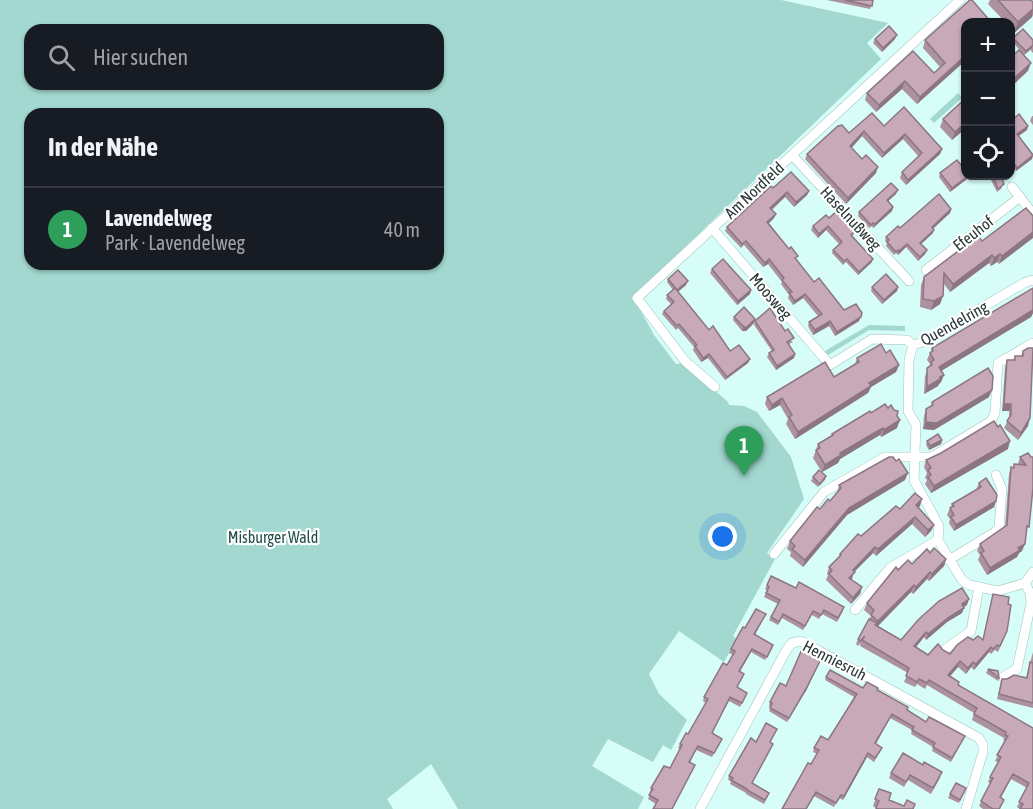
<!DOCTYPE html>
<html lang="de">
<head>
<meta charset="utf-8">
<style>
  :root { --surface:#171b24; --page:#242831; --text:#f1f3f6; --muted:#9ea1a6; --line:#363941; --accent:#d93025 }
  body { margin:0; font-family:"Asap Condensed",sans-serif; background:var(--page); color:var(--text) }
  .controls { position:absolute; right:18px; top:18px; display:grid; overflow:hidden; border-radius:12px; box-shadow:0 2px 4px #0004 }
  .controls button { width:54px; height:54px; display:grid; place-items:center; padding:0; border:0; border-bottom:2px solid var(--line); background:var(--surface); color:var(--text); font:30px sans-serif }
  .you { position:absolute; left:723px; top:537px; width:21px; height:21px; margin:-15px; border:4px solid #fff; border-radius:50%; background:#1a73e8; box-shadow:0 0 0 9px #1a73e833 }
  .badge { display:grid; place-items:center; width:39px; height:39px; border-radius:50%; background:var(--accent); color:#fff; font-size:20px; font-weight:700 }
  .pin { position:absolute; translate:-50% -50px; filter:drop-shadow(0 2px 3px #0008) }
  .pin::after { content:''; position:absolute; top:32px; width:21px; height:18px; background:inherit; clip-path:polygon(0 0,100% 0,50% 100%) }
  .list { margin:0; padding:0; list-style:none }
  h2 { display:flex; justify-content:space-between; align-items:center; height:78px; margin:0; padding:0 24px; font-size:26px }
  h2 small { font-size:20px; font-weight:400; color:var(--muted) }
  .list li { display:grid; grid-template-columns:39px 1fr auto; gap:18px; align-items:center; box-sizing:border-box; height:84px; padding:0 24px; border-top:2px solid var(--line) }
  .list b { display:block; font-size:22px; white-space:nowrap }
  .list p { margin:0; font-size:20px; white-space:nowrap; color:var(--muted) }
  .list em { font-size:20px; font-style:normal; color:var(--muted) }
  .icon { flex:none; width:33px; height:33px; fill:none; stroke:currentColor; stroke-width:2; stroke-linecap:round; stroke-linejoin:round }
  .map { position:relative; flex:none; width:1033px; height:809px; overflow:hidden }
  .search { position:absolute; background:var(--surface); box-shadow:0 2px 4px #0004; left:24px; top:24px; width:420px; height:66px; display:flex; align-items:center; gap:15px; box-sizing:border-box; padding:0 21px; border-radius:18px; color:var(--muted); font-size:22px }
  .panel { position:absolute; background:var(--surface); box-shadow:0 2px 4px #0004; left:24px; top:108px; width:420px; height:162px; border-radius:18px }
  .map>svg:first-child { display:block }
  .green { fill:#a2d8d0; fill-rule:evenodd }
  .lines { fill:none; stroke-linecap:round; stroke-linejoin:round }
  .street-casing { stroke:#9ec4bf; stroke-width:10 }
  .street { stroke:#fff; stroke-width:9 }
  .wall { fill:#ac919e }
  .shaded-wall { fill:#8c7681 }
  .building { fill:#c8a9b8; stroke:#8c7681; stroke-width:1.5 }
  .labels { text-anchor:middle; stroke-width:4.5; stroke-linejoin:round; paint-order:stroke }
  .street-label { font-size:16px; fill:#273735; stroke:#fff }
  .park-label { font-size:16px; fill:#234f4a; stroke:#fff }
</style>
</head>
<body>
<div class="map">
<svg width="1033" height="809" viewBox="0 0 1033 809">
  <rect width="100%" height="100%" fill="#d6fdf7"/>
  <!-- green -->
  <g class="green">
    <path d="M0,0H781L888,23L867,43L881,59L633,297L654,335L676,364L683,363L728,402L729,405L744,406L757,412L791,457L804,499L767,553L775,559L733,636L737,639L724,662L679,631L649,674L659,694L687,720L671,750L663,745L653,762L608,739L592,766L644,797L638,809H458L431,764L387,799L393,809H0ZM30,30H438V84H30ZM30,114H438V264H30Z"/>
    <path d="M958,93L962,98L934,123L930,119Z"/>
    <path d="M869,325L905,326V331L869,330L828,355L825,351Z"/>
  </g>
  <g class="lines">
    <!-- street casing -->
    <g class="street-casing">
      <g id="street">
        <path d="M792,155L909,281"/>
        <path d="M1012,187L1033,214"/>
        <path d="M712,228L830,365L872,339L907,340L913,345"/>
        <path d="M926,270L1020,197"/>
        <path d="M913,345L909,360L908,411L916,425L914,480L939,526L938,540L962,580L969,585L998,591L1025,583L1033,572"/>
        <path d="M913,345L923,342L1024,283L1033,280"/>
        <path d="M715,387L685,361L637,298L960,0"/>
        <path d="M774,554L824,492L885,457H930L935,455L991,421L995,413L998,363L1033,343"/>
        <path d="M949,560L995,532L999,528L1002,489L996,475"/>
        <path d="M855,610L890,568L938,540"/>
        <path d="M944,650L971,631L979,587"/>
        <path d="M1003,677L1017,669L1031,603L1030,593L1025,583"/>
        <path d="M700,809L787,649L792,643L801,641L979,738L983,745V752L966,809"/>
      </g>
    </g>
    <!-- street -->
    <use href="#street" class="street"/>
  </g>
  <!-- wall -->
  <g class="wall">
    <path d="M827,0H873L870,9Z"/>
    <path d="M990,0H1031L1033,2V15L1032,17L1014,33L1011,29V22H1005L988,4Z"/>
    <path d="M966,22V60L917,104L902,89L876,112L865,100L867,93L934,73L940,67L923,48L925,40Z"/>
    <path d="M1013,38L1033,40V53L1031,51V49L1024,55L1012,41Z"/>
    <path d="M875,39H895L882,52L873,43Z"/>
    <path d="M1032,116H1033V125L1030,121Z"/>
    <path d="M943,119L966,128L952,140L940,127Z"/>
    <path d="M1011,121L1028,126L1027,130L1018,136L1033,154L1032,159L1016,171L1011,164Z"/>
    <path d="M884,126L942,149L940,154L906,185L900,178L902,172L919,157L903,139L882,158L862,136L851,148L876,173L846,204L805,159L807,154L849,133Z"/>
    <path d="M940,173L968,176L967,179L950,192L939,177Z"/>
    <path d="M993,176L1002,188L997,192L991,180Z"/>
    <path d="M773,188L809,191L807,195L794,207L785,197L772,210L776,214L774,218L769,223L814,282L844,310L859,321L835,336L829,326L813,335L808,326L809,322L818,316L803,298L793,305L788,298L789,295L781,284L782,282L768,264L763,267L744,245L741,248L725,231L727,227Z"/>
    <path d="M896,194L888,201L893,207L892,211L873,228L872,226L869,228L858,216L859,212Z"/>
    <path d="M1026,208L999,264L997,262L991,266L989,263L950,292L944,284L943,296L940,304L931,310L920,307L921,285L924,277L982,241Z"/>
    <path d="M951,209L950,213L933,229V233L921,244L927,250L925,254L918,261L906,247L898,255L896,253L894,255L886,246L887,243L885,241L886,237L900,228Z"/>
    <path d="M829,218L855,233L852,236L872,262L858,275L846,262L843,265L832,253L833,250L839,244L826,230L818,238L811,230L813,226Z"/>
    <path d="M712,269L751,290L750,294L737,305L710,273Z"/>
    <path d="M668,279L686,285L678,292L709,330L730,351L748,363L725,380L708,358L701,362L693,350L694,347L678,328L676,330L662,314L664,311L671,304L666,299L667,295L673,290L667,282Z"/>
    <path d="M872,287H898L897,291L882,304L871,291Z"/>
    <path d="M1033,288V313L1031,317L941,371L944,375L941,382L939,384L938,386L924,394L925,376L930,364L927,360L932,348Z"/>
    <path d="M734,317L755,319L754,323L746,331H742L733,320Z"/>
    <path d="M755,321L793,342L789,344L795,354L794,358L776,370L767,357L769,353L772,351L754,325Z"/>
    <path d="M1023,351L1032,364L1028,426L1018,440L1004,428L1009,418V411H1002L1005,367L1007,360H1013L1015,356H1021Z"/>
    <path d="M886,353L899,365L896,372L871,387L868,393L795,439L786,424L788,419L780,405L769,411L765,404L767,397L834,377L855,364L857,358Z"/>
    <path d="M989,397L934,430L923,429L924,416L926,409L931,406L932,402Z"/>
    <path d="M888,408L897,416V428L881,437L880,435L873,439L840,459L838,463L822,472L813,458L818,444L830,437L832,434L871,413Z"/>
    <path d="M942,440L941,444L929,450L926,445L927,441Z"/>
    <path d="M1008,449L931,493L925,484L927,480L925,478L927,473L924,467L926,460Z"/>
    <path d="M1028,453L1027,533H1026L1022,551L1019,553L1017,557L987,575L978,560L980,555L977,551L980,544L1005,527L1009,474L1011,467L1013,468L1014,464H1018L1020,457Z"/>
    <path d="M826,476L825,480L818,487L811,481L813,477Z"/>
    <path d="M905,480L847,515L803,567L790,556L791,552L787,549L790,541L820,509L830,501L837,493L839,485Z"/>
    <path d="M979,483L996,501L994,507L954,531L949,523L950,519L947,515L950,508L952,504L976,490Z"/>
    <path d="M920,506L918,508L934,525L931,531L925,537L912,524L876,556L873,553L854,572L851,580L862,587L860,594L851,604L826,580L828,575L827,574L829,567L838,558L840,554L861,536L900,509Z"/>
    <path d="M930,553L946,559L944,566L929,581L927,579L913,594L911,592L878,626L901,640L967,605L963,607L962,613L947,622L926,640L924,637L916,647L928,655L943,650L950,654L973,640H983L993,594L1008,604L1007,631L998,652L995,650L991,654L989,652L974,670L971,667L966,674L958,667L950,676L958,685L1033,728V809H1020L1017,807L1027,788L1011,779L1001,798L1004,800L1000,809H983L979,806L990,783L988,782L998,762L995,761L1005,741L1003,740L1004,738L972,720L974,713L927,685L925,689L917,684L915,687L904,682L908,673L860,646L861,643L858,646L856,644L858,639L871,616L864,610L867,603L898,570L912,564Z"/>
    <path d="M767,585L843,611L837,622L822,614L819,619L812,615L803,630L782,618L778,625L769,620L778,604L764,597L767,590L765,589Z"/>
    <path d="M766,614L755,635L773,645L772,649L765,660L751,652L740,672L742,678L737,687L746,696L740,707L729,701L712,733L722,739L712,757L696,750L690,763L693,769L656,804L648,799L651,792H650L651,788L670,768L680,749L678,748L680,744L688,734L706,703L703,701L704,697L727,665L733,655L729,653L731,649L745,628Z"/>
    <path d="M1033,652V708L997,699L1002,679L1026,678Z"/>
    <path d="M988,669L999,678L998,681L986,673Z"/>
    <path d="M826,677L863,688L877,690L908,707L907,711L926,722L963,740L951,762L932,751L933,747L911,734L912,730L890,718L876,744L880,752L874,762L867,757L843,800L839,798L834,807L814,796L811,764L817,754L813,752L814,748L828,740L854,697L825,680Z"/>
    <path d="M786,686L807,689L787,722L769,711L771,707L769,706L770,702Z"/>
    <path d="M777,729L770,742L773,744L771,747L752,783L768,796L764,804L746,794V793L730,784L731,781L728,780L729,776L756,742Z"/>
    <path d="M923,765L942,772L940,778L931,794L908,780L904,787L889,778L891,773Z"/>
    <path d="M966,788L959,803L948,798L950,794Z"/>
    <path d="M879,789L889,800L913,809H876V808L873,806Z"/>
  </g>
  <!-- shaded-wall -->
  <g class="shaded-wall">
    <path d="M1033,9L1032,17L1014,33L1018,22Z"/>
    <path d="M897,35L895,39L882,52L883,48Z"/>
    <path d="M1033,45L1031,49L1024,55L1026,51Z"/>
    <path d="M966,55V60L917,104L920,97Z"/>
    <path d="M1031,63L1028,71L1011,87V81Z"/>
    <path d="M905,81L902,89L876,112L879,105Z"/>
    <path d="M966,122V128L952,140L955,132Z"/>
    <path d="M1028,126L1027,130L1016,138L1017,134Z"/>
    <path d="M864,131L862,136L848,152L850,146Z"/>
    <path d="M905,134L903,139L882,158L884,153Z"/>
    <path d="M942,149L940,154L906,185L908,180Z"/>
    <path d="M1033,155L1032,159L1016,171L1017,168Z"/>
    <path d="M878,167L876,173L846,204L848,198Z"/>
    <path d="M968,176L967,179L950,192L952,188Z"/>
    <path d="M898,190L896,194L886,203L887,200Z"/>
    <path d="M809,191L807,195L794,207L796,202Z"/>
    <path d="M787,192L785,197L768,212L770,208Z"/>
    <path d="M893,207L892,211L873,228L875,224Z"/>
    <path d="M951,209L950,213L930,231L932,227Z"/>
    <path d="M776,214L774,218L766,226L767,222Z"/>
    <path d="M828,226L826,230L818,238L819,234Z"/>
    <path d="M934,230L933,233L918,247L920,243Z"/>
    <path d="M1033,232V238L999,264L1002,256Z"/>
    <path d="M907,244L906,247L898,255L899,251Z"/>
    <path d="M927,250L925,254L918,261L920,257Z"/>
    <path d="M1000,254L997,262L991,266L994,258Z"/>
    <path d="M992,255L989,263L950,292L953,284Z"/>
    <path d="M769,259L768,264L763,267L765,263Z"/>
    <path d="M873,259L872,262L858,275L859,272Z"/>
    <path d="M688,281L686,285L676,293L677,290Z"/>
    <path d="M898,287L897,291L882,304L884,300Z"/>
    <path d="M751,290L750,294L737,305L738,301Z"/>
    <path d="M805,294L803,298L793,305L795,301Z"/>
    <path d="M943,296L940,304L931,310L934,301Z"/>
    <path d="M1033,306V313L1031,317L936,374L939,367Z"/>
    <path d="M861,317L859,321L835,336L837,332Z"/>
    <path d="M755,319L754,323L746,331H742L744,327Z"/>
    <path d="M830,321L829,326L813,335L815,330Z"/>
    <path d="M709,354L708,358L701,362L703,358Z"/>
    <path d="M795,354L794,358L776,370L777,366Z"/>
    <path d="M750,359L748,363L725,380L727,377Z"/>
    <path d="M899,365L896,372L871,387L868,393L795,439L798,432L869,383Z"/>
    <path d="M944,375L941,382L939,384L938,386L924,394L927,387Z"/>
    <path d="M992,390L989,397L934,430L923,429L926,422Z"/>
    <path d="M782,398L780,405L769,411L772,405Z"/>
    <path d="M1004,404H1011L1009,411H1002Z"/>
    <path d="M1030,418L1028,426L1018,440L1021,433Z"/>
    <path d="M900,420L897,428L881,437L884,430Z"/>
    <path d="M883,428L880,435L840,459L838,463L822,472L825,465L840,453Z"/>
    <path d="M942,440L941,444L929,450L930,446Z"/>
    <path d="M1010,441L1008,449L931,493L934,486Z"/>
    <path d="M908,473L905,480L847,515L803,567L805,560L849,508Z"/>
    <path d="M922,499L920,506L913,512L916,505Z"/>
    <path d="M996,501L994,507L954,531L956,525Z"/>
    <path d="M915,517L912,524L876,556L878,549Z"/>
    <path d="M934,525L931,531L925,537L928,530Z"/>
    <path d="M1025,544L1022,551L1019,553L1017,557L987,575L990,568Z"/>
    <path d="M875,547L873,553L854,572L852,579L846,585L853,570Z"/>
    <path d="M946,559L944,566L929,581L932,574Z"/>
    <path d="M930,572L927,579L913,594L916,587Z"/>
    <path d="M914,585L911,592L876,628L878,621Z"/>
    <path d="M862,587L860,594L851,604L853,598Z"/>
    <path d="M969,599L967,605L960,610L962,604Z"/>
    <path d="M964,608L962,613L947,622L926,640L928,634L949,617Z"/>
    <path d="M926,632L924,637L912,652L914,646Z"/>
    <path d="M991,647L989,652L974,670L976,664Z"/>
    <path d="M821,659L807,689L787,722L789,718Z"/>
    <path d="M960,661L958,667L946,681L948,675Z"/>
    <path d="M973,662L971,667L966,674L968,668Z"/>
    <path d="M868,753L867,757L843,800L844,796Z"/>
  </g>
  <!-- building -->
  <g class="building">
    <path d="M845,0H873L872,6Z"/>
    <path d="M970,0H972L991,22H966V55L920,97L905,81L879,105L867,93L913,51L934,73L945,63L925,40Z"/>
    <path d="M998,0H1031L1033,2V9L1018,22Z"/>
    <path d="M889,26L897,35L883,48L875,39Z"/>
    <path d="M1023,29L1033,40V45L1026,51L1013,38Z"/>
    <path d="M1019,50L1031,63L1011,81V57Z"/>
    <path d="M966,98V122L955,132L943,119Z"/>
    <path d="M904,107L942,149L908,180L902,172L922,153L905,134L884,153L864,131L850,146L862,159L866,155L878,167L848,198L807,154L838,126L842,125L849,133L872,113L884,126Z"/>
    <path d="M1019,114L1028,126L1017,134L1033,155L1017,168L1011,159V121Z"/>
    <path d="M957,160L966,171V176H968L952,188L940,173Z"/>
    <path d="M791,172L809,191L796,202L787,192L770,208L776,214L767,222L789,249L791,247L798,256L795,258L814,282L819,278L844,310L856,304L862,313L861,317L837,332L830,321L815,330L809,322L822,314L805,294L795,301L789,293L792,292L782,280L784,278L769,259L765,263L746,241L742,244L727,227L771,186L773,188Z"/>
    <path d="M993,176H1001L1004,184L998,189Z"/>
    <path d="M891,183L898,190L887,200L893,207L875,224L873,223L871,225L859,212Z"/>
    <path d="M939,194L951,209L932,227L934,230L920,243L927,250L920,257L907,244L899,251L898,250L896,252L887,242L889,240L886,237L898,226L900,228Z"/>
    <path d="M1026,208L1033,216V232L1002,256L1000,254L994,258L992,255L953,284L944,273L943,296L934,301L923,299L924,277L978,236L982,241Z"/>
    <path d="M837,211L848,223L849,222L857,229L851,235L873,259L859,272L847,259L844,261L833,250L842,242L828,226L819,234L813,226L826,215L829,218Z"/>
    <path d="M723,259L751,290L738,301L712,269Z"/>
    <path d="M678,270L688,281L677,290L668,279Z"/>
    <path d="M886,274L898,287L884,300L872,287Z"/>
    <path d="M675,288L709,330L713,326L730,351L739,345L750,359L727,377L709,354L703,358L695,346L697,345L679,324L677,326L664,311L674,302L667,295Z"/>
    <path d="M1033,288V310L939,367L944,375L940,377V379L927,387V368L932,365L931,362L934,360L930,353L933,351L932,348Z"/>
    <path d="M744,307L755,319L747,327H744L734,317Z"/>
    <path d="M770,308L785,331L788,329L794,338L787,342L795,354L777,366L769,353L774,350L755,321Z"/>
    <path d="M881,344L886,353L890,350L899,365L869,383L871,386L798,432L789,417L792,415L782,398L772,405L767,397L825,362L834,377L859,362L857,358Z"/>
    <path d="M1028,348H1033L1030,418L1021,433L1007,421L1011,415V404H1004L1007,360H1015V356H1023V351Z"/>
    <path d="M988,368L993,376L992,390L937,423L926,422V409L933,405L932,402Z"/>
    <path d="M885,404L888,408L891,405L894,410L898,411L897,416L900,420L884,430L883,428L876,432L840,453L841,455L825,465L816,450L820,448L818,444L833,435L832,434L870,411L871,413Z"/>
    <path d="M994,421L998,427L1000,425L1010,441L934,486L928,477L931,475L928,470L931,468L926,460L941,453Z"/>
    <path d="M938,434L942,440L930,446L927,441Z"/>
    <path d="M1028,453L1031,457H1033V488L1029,527L1027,526L1025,544L1018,548L1020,550L990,568L981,553L984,551L980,544L1007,525L1011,467L1014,468V464L1026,465L1020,457Z"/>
    <path d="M889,457H893L896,461L899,459L908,473L849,508L805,560L792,549L795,546L790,541L817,507L820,509L828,499L830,501L841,488L839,485Z"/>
    <path d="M819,470L826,476L820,484L813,477Z"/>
    <path d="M986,478L997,495L996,501L956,525L951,517L954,515L950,508L954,506L952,504L981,487L979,483Z"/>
    <path d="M915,493L922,499L916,505L934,525L928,530L915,517L878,549L875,547L853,570L855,572L849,578L862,587L853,598L829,574L832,570L829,567L841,555L840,554L858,534L861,536L896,506L900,509Z"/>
    <path d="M934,548L946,559L932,574L930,572L916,587L914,585L878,621L871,615L874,610L867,603L896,567L898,570L908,560L912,564L927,549L930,553Z"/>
    <path d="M771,576L796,588L799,582L844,607L838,618L824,610L821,615L813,611L805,626L783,614L779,622L771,617L780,600L766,593L769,587L767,585Z"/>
    <path d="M962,588L969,599L962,604L964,608L949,617L928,634L926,632L914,646L928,655L938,644L943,650L950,654L957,645L968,637L973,640L978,636L983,640L993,594L1009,597L1008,604L1011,605L1007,631L1000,646L997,645L993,649L991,647L976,664L973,662L968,668L960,661L948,675L959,682L958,685L1033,728V809H1020L1023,804L1019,802L1029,783L1013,774L1000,797L1004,800L999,809H993L981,801L993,778L990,777L1001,757L997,755L1008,736L1005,735L1006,732L974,714L977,708L929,680L927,683L919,679L917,682L906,676L909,668L862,640L865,636L860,641L858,639L869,619L877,623L875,625L901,640L918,620L939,601Z"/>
    <path d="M756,609L766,614L754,634L773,645L767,657L752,649L739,671L744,674L737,687L747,693L742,703L730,697L712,733L722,739L714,753L698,746L689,762L695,765L672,809H653L658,800L649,795L653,789L651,788L664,766L670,768L682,745L680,744L686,733L688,734L708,699L704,697L723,663L727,665L735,651L731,649L740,632L743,627L745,628Z"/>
    <path d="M802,649L821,659L808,685L789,718L770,708L772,703L770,702L780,683L786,686Z"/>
    <path d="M1030,662L1033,663V703L999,694L1002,679H1007L1014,675L1027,678Z"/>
    <path d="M988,669L998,671L999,678Z"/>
    <path d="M830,670L863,688L867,682L878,688L877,690L908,707L907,710L926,722L929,717L965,736L952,758L933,747L935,743L912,730L914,727L892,714L875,743L882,748L875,758L868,753L844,796L841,795L836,803L816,792L806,809H782L808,763L811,764L819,750L814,748L821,736L828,740L857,694L826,677Z"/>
    <path d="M766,723L777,729L770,742L773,744L752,783L769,793L765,800L747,790V789L731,780L733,778L729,776L751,738L756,742Z"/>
    <path d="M903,753L923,765L924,762L942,772L933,788L910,775L906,782L891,773Z"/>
    <path d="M956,783L966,788L960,800L950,794Z"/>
    <path d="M879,789L891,793L889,800L904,806L907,800L915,804L913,809H879L876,808L879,801L875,799Z"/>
  </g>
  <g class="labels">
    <!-- street labels -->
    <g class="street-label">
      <text transform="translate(754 190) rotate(-43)" y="6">Am Nordfeld</text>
      <text transform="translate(851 218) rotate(47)" y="6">Haselnußweg</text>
      <text transform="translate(973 233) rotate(-38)" y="6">Efeuhof</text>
      <text transform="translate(771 296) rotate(49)" y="6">Moosweg</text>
      <text transform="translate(954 323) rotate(-29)" y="6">Quendelring</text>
      <text transform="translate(835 660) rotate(27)" y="6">Henniesruh</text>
    </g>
    <!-- park labels -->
    <g class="park-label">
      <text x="273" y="543">Misburger Wald</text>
    </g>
  </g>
</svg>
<div class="controls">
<button>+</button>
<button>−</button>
<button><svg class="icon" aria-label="locate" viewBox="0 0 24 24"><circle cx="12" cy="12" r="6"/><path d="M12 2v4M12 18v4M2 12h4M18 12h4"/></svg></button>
</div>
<div class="you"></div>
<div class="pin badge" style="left:744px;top:476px;background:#2e9e5b">1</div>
<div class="search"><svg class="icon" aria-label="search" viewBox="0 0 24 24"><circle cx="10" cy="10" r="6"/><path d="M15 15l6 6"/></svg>Hier suchen</div>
<section class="panel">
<h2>In der Nähe<small></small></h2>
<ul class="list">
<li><span class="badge" style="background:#2e9e5b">1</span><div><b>Lavendelweg</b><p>Park · Lavendelweg</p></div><em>40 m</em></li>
</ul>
</section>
</div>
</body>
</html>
